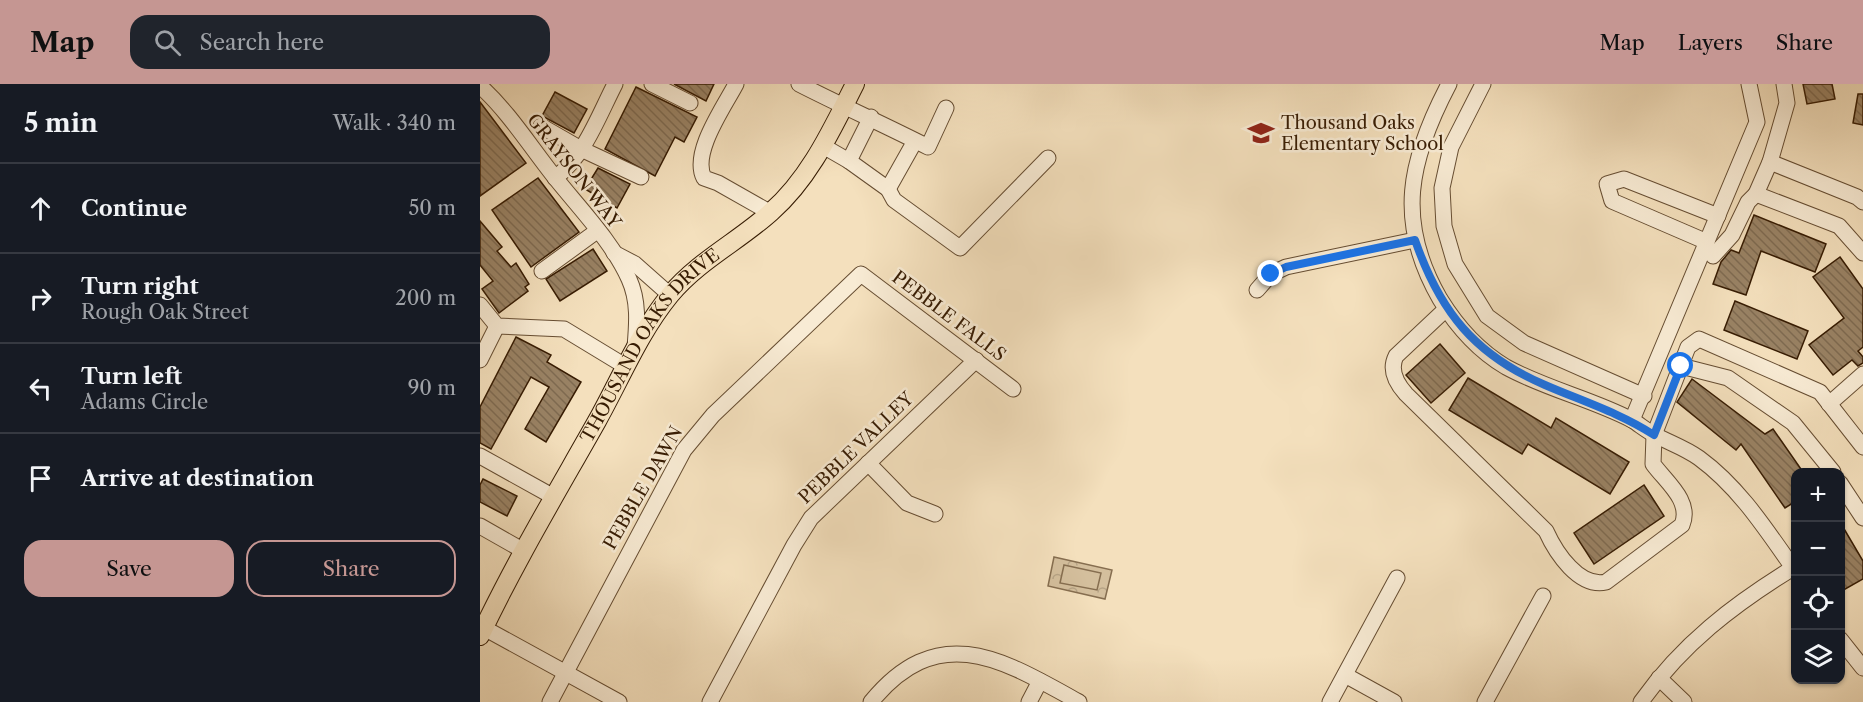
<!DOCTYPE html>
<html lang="en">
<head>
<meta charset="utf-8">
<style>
  :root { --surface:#171b24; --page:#20242c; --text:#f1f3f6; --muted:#9ea1a6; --line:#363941; --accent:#c59692 }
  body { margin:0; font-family:"Libre Caslon Text",serif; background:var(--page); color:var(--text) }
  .controls { position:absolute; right:18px; bottom:18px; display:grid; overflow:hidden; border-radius:12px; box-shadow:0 2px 4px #0004 }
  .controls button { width:54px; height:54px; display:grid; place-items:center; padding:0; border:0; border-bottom:2px solid var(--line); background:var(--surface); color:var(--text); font:30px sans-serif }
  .stop { position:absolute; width:18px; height:18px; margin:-14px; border:4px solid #1a73e8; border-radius:50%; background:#fff }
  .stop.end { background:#1a73e8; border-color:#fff; box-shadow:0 2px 6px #0008 }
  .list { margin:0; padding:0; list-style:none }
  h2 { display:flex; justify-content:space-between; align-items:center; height:78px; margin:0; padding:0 24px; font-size:26px }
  h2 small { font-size:20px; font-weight:400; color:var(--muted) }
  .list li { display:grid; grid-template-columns:39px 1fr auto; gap:18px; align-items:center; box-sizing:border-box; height:90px; padding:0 24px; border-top:2px solid var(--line) }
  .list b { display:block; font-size:22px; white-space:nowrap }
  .list p { margin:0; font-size:20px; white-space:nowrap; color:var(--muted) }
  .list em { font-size:20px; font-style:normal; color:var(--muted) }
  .actions { display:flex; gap:12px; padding:18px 24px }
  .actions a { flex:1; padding:14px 0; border:2px solid var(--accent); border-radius:18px; text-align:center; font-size:21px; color:var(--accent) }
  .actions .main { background:var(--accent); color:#111 }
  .icon { flex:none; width:33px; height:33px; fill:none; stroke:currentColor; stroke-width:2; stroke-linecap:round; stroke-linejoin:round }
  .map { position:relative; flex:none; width:1383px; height:618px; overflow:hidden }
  header { display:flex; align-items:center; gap:36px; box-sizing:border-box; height:84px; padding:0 30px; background:var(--accent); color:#111 }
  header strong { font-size:28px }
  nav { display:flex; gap:33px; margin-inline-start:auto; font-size:21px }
  .search { width:420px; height:54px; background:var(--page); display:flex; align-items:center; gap:15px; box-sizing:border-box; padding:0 21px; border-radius:18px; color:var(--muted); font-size:22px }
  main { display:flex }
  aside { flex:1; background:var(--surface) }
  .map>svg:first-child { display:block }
  .park { fill:url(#park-crowns); stroke:#866e50; stroke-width:1.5 }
  .pitch { fill:#d4bf9d; stroke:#866e50; stroke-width:1.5 }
  .building { fill:url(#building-back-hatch); stroke:#371c03; stroke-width:1.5 }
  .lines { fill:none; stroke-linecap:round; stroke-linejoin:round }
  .minor-casing { stroke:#664d32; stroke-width:17 }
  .major-casing { stroke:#371c03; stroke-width:20 }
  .minor { stroke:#f8ebd4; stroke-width:15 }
  .major { stroke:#f4e0bd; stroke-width:18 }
  .route { stroke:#1a73e8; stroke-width:8 }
  .labels { text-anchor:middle; stroke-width:5; stroke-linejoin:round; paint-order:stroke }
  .poi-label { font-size:18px; fill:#371c03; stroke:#f8ebd4; text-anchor:start }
  .street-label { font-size:18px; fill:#371c03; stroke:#f8ebd4 }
</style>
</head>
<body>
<header>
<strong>Map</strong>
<div class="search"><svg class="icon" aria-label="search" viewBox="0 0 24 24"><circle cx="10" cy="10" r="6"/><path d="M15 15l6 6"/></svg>Search here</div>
<nav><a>Map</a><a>Layers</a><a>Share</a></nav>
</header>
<main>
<aside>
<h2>5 min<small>Walk · 340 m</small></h2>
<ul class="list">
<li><svg class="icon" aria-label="ahead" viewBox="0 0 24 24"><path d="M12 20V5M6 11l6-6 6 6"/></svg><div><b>Continue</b></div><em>50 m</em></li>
<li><svg class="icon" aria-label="right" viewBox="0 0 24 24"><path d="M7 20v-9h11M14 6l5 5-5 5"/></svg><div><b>Turn right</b><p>Rough Oak Street</p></div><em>200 m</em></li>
<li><svg class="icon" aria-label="left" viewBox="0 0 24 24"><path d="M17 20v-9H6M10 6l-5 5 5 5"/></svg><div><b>Turn left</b><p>Adams Circle</p></div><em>90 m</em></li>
<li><svg class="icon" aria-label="arrive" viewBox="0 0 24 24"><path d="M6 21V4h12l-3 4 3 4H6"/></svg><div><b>Arrive at destination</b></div></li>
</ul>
<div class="actions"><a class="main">Save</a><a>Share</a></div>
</aside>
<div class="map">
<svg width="1383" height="618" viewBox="0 0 1383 618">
  <defs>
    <pattern id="park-crowns" width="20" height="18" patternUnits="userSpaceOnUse" patternTransform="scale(1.5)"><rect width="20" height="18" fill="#d4bf9d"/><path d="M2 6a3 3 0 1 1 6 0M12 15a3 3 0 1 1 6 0" fill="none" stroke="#b7a486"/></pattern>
    <pattern id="building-back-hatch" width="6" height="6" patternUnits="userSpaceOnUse" patternTransform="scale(1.5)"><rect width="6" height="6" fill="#998264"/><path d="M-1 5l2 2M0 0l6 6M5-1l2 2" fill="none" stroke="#7e6a50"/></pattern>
  </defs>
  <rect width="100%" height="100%" fill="#f4e0bd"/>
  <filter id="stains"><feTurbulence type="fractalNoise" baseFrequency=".00333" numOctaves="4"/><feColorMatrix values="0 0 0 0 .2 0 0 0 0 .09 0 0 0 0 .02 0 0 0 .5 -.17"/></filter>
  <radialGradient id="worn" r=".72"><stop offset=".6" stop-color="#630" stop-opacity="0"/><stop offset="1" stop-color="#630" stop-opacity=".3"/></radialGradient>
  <!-- park -->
  <path class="park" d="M574,473L632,486L625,515L568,502Z"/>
  <!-- pitch -->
  <path class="pitch" d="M584,481L621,489L617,506L580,499Z"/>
  <!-- building -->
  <g class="building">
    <path d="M194,0H234L226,17Z"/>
    <path d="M1323,0H1352L1355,15L1327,20Z"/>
    <path d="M156,3L217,33L204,58L195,53L175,92L125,65Z"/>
    <path d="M75,8L107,25L94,49L62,32Z"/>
    <path d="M1378,10H1383V41L1373,39Z"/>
    <path d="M0,18L46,79L0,112Z"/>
    <path d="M118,84L150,100L137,124L105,105Z"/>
    <path d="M58,94L99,148L51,183L12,126Z"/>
    <path d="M1274,131L1346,160L1335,188L1281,167L1266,211L1233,200L1241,178L1251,166L1259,169Z"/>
    <path d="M0,137L22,163L17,167L31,183L36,179L49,200L45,203L48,207L19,229L2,205L13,197L0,181Z"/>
    <path d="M113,165L127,187L80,217L66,195Z"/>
    <path d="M1360,173L1383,205V263L1378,267L1383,273V279L1378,282L1372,276L1353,291L1329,261L1364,234L1333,193Z"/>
    <path d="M1255,217L1328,247L1317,275L1244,246Z"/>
    <path d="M36,253L71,271L67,278L101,298L66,358L45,345L69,303L51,293L11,365L0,359V323Z"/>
    <path d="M960,260L985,289L951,319L926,291Z"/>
    <path d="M988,294L1071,344L1076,334L1149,378L1130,410L1048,360L1042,370L969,326Z"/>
    <path d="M1212,295L1285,350L1293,345L1323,388H1316V417L1305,424L1261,360L1256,366L1197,318Z"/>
    <path d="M3,395L37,412L27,432L0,418V401Z"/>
    <path d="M1164,401L1184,432L1114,480L1094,449Z"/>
    <path d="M1360,438L1383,477V495L1360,508Z"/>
  </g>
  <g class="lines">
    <!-- minor casing -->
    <g class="minor-casing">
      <g id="minor">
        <path d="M172,0L210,19"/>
        <path d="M256,0C244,23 211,69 224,94L238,99L291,129"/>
        <path d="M319,0C362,22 405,41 448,63L466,24"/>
        <path d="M969,0C929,76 915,137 960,215C976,241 999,267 1026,283C1066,305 1112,315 1152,336C1160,341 1167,347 1175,351C1190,359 1205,364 1219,374C1260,404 1287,447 1316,488"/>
        <path d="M1003,0L971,63L962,104L964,142L975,180L1007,232L1044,259L1164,312"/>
        <path d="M1304,0L1307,19L1290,78L1377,113L1383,118"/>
        <path d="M0,2C28,27 50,62 73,91C99,124 132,157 149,195C159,217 157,240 155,263"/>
        <path d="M391,33L369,77L408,105L435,57"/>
        <path d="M61,42L101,65L161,93"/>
        <path d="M343,62L369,77"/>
        <path d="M1290,78L1276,110L1359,142L1383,169"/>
        <path d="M75,94C105,71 118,33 135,0"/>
        <path d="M408,105L414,116L480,164L568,74"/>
        <path d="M1227,158L1132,117L1127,100L1144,95L1238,132"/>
        <path d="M134,169L155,180L190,211"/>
        <path d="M1233,172L1252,151L1268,118L1276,110"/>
        <path d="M62,187L117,147"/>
        <path d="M777,206L791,190L806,183L935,156"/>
        <path d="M0,221L17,242L84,245L145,282"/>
        <path d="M966,225L916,272C909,286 916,299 926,310L1066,447C1076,469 1099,504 1126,498L1202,441C1212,417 1186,398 1173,380L1174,351L1208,263L1219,255L1340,308L1383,363"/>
        <path d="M0,276L17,242"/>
        <path d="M1201,282L1248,294L1313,339L1353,388"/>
        <path d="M1349,320L1383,290"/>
        <path d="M1152,336L1277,38L1269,0"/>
        <path d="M0,372L72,412"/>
        <path d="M388,379L427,419L455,430"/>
        <path d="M1360,399L1383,434"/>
        <path d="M0,442L44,467"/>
        <path d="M4,544L139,618"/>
        <path d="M1360,555L1383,584"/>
        <path d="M865,591L914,618"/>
        <path d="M1179,594L1204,618"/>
        <path d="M70,618L204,366L233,331L381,190L533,305"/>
        <path d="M230,618L314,461L331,434L496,276"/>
        <path d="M391,618C459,535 523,576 599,618"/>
        <path d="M549,618L560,597"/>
        <path d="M850,618L917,494"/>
        <path d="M1005,618L1063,512"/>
        <path d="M1161,618C1202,560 1253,521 1313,484"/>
      </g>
    </g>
    <!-- major casing -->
    <g class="major-casing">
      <g id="major">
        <path id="s1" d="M0,552C35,478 77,408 117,337C141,294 159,249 190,211C218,177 259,157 291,128C330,94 352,45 375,0"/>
      </g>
    </g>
    <!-- minor -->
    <use href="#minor" class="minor"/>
    <!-- major -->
    <use href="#major" class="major"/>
  </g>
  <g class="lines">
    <!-- route -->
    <path class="route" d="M791,190L806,183L935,156C960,228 995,271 1065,301C1102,317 1140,329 1174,351L1201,282"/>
  </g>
  <!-- icons -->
  <defs>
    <g id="school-bare" transform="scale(2.07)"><path d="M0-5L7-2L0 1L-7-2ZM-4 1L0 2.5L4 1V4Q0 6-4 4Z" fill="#8f2418" stroke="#f8ebd4" stroke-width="2.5" paint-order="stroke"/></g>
  </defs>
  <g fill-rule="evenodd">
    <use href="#school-bare" x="781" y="49"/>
  </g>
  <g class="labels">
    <!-- poi labels -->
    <g class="poi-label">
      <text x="801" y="45">Thousand Oaks<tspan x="801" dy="21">Elementary School</tspan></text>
    </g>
    <!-- street labels -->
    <g class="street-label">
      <text transform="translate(94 87) rotate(52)" y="6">GRAYSON WAY</text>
      <text transform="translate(469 232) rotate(37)" y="6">PEBBLE FALLS</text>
      <text dy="6" stroke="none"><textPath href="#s1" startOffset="338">THOUSAND OAKS DRIVE</textPath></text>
      <text transform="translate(376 364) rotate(-44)" y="6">PEBBLE VALLEY</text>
      <text transform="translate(163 404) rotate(-60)" y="6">PEBBLE DAWN</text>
    </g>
  </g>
  <rect width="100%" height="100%" filter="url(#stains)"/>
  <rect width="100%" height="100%" fill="url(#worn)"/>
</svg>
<div class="controls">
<button>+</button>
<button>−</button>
<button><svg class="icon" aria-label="locate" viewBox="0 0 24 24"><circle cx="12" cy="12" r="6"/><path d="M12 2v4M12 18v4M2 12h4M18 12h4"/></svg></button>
<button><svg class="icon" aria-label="layers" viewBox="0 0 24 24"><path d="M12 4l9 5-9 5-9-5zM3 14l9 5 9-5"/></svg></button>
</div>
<div class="stop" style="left:1201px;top:282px"></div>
<div class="stop end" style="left:791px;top:190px"></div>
</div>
</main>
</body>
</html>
